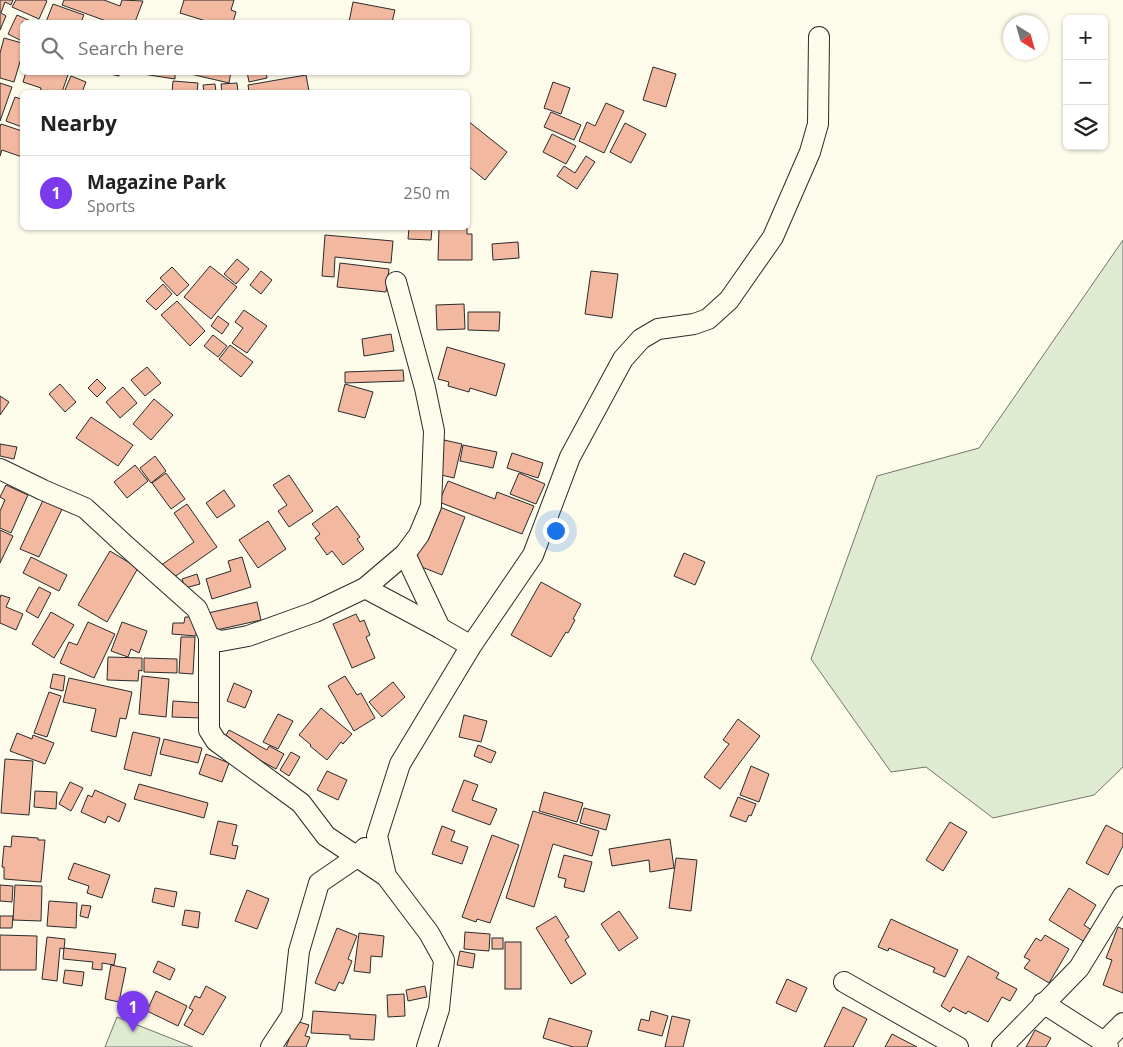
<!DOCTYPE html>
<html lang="en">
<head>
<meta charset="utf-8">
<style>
  :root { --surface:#fff; --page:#f2f2f2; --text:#222; --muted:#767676; --line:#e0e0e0; --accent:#7c3aed }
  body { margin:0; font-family:"Open Sans",sans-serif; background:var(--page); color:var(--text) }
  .controls { position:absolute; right:15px; top:15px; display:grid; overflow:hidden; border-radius:8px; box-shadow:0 1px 4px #0004 }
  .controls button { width:45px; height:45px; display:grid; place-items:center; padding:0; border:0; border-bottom:1px solid var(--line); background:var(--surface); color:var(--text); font:25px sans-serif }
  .compass { position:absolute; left:1003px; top:15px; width:45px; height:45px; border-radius:50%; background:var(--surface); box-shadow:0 1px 4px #0004; rotate:143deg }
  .you { position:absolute; left:555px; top:530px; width:18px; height:18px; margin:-12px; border:4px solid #fff; border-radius:50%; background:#1a73e8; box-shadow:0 0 0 8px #1a73e833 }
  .badge { display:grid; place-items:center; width:32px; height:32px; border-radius:50%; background:var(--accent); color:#fff; font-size:16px; font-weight:700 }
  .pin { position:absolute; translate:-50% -41px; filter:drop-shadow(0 1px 2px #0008) }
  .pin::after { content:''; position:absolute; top:26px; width:18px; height:15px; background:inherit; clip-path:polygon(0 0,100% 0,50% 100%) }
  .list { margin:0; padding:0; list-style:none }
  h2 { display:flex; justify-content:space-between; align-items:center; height:65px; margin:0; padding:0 20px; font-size:21px }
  h2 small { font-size:16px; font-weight:400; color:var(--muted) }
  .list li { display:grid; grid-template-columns:32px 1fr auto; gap:15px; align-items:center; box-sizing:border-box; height:75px; padding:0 20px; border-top:1px solid var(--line) }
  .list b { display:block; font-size:19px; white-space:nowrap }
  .list p { margin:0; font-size:16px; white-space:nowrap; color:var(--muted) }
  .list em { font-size:16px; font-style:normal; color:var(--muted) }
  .icon { flex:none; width:28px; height:28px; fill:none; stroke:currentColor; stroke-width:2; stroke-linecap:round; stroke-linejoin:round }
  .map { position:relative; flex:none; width:1123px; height:1047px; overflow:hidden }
  .search { position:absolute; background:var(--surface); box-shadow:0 1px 4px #0004; left:20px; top:20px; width:450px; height:55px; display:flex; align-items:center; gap:12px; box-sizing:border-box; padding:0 18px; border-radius:8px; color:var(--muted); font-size:19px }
  .panel { position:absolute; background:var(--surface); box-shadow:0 1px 4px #0004; left:20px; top:90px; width:450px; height:140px; border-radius:8px }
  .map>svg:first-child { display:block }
  .green { fill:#deebd1; stroke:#74746e }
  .building { fill:#f2b8a0; stroke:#2b2b2b }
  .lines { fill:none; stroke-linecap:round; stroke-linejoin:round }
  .minor-casing { stroke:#2b2b2b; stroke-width:22 }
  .minor { stroke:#fdfbea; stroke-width:20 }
</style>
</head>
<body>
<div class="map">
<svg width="1123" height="1047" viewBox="0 0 1123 1047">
  <rect width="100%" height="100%" fill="#fdfbea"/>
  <!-- green -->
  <g class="green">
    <path d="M1123,240V767L1094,795L993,818L926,767L891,772L811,659L877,476L979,448Z"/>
    <path d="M117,1017L193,1047H105Z"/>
  </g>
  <!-- building -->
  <g class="building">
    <path d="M0,0H13L11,5L5,2L1,13L6,16L0,30Z"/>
    <path d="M16,0H45L47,1L39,19L12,7Z"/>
    <path d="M64,0H104L120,6L122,0L143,1L135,22H109L62,5Z"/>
    <path d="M184,0H234L231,10L236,12L233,22H209L180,13Z"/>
    <path d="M353,2L395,10L392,22H349Z"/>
    <path d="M53,4L84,15L81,22H46Z"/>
    <path d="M17,15L33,22H22V41L8,34Z"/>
    <path d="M4,38L22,43V55L14,82L0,78V53Z"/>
    <path d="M653,67L676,74L666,107L643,100Z"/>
    <path d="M26,72H69L62,92H40L41,88L23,82Z"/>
    <path d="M100,72H120L119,76Z"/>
    <path d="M130,72H175V79Z"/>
    <path d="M182,72H231L229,83Z"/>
    <path d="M247,72H266L267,78L249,82Z"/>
    <path d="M306,75L309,91L302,92H249L248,85Z"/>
    <path d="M71,76L86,82L82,92H64Z"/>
    <path d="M173,81L198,83L197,92H172Z"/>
    <path d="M553,82L570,88L561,114L544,108Z"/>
    <path d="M0,83L12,87L0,121Z"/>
    <path d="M237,83L238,92H222L221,84Z"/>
    <path d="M215,84L216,92H204L203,85Z"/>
    <path d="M22,95V127L6,121L15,97L21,99Z"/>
    <path d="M606,103L624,111L604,153L579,141L587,122L595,126Z"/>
    <path d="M551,112L581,125L574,140L544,127Z"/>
    <path d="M468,121L507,152L485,180L468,166Z"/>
    <path d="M625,123L646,134L631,163L610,152Z"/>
    <path d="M1,124L22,131V157L2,150L0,156V127Z"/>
    <path d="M552,134L576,146L566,164L543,152Z"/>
    <path d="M586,156L595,162L577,189L557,176L564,166L575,173Z"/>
    <path d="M409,228H432L431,240L408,239Z"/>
    <path d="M439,228H467V234H472V260H438Z"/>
    <path d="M325,235L393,241L391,263L335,257L334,277L322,276Z"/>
    <path d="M518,242L519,258L493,260L492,244Z"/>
    <path d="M237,259L249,269L236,284L224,274Z"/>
    <path d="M340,263L389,269L386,292L337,287Z"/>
    <path d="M210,266L237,287L211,319L184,297Z"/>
    <path d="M172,267L189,285L177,296L160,278Z"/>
    <path d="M261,271L272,280L261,294L250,285Z"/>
    <path d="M591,271L618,274L612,318L585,314Z"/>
    <path d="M163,284L172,294L156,310L146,301Z"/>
    <path d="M177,301L205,331L190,346L161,315Z"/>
    <path d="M464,304L465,329L437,330L436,305Z"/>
    <path d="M244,310L267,326L247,353L232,343L243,328L235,322Z"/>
    <path d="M468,312H500L499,331L468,330Z"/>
    <path d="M218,316L229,324L222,334L211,326Z"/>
    <path d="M391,334L394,351L364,356L362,339Z"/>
    <path d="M213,335L227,346L218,357L204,346Z"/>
    <path d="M230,345L253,362L241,377L219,359Z"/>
    <path d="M447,347L505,364L496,396L470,388L469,392L448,386L449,382L438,379Z"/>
    <path d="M147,367L161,383L145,396L131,380Z"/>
    <path d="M403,370L404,381L345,383V372Z"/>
    <path d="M97,379L106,388L97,397L88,388Z"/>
    <path d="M60,384L76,402L65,412L49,394Z"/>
    <path d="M345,384L373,392L365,418L338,411Z"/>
    <path d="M123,387L137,403L120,418L106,402Z"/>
    <path d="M0,396L9,402L0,415Z"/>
    <path d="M154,399L173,415L151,440L133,424Z"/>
    <path d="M91,417L133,445L118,466L76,438Z"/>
    <path d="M444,440L462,444L454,478L437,474Z"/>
    <path d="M0,444L17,447L14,459L0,456Z"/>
    <path d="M463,445L497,452L493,468L460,461Z"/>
    <path d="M512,453L543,463L538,478L507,468Z"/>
    <path d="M155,456L166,471L151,483L140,468Z"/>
    <path d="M135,465L148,481L127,498L114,482Z"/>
    <path d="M166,473L185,499L171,509L152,483Z"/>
    <path d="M519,473L545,484L536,504L510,494Z"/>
    <path d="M289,475L313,511L289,527L278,511L287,505L273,485Z"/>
    <path d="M448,481L495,499L497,492L534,506L522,534L439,502Z"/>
    <path d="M6,485L28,495L11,533L0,528V511L5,500L0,497Z"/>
    <path d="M224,490L235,506L217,518L206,503Z"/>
    <path d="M45,496L64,505L39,557L20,549Z"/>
    <path d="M187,504L217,547L170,580L160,566L194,542L174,513Z"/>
    <path d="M337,506L360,537L357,539L364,549L343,565L332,551L327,555L315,538L320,534L312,524Z"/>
    <path d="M437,506L465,517L442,575L414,564Z"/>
    <path d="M268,521L286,549L258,568L239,540Z"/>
    <path d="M0,530L13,536L0,563Z"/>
    <path d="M110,551L138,568L107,622L78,605Z"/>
    <path d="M684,553L705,562L695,585L674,576Z"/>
    <path d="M31,557L67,575L59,591L23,573Z"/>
    <path d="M242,557L251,587L212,599L206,579L231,571L228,561Z"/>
    <path d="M197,574L200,584L185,588L182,579Z"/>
    <path d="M541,582L581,604L573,619L575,620L568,633L566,632L551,657L511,635Z"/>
    <path d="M39,587L51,593L38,618L26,611Z"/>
    <path d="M1,595L10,598L6,607L23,614L16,630L0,623V598Z"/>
    <path d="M257,602L261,620L212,631L208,613Z"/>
    <path d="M51,612L74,625L54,658L32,644Z"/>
    <path d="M356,614L360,622L364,620L370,635L366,637L375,658L352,668L333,624Z"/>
    <path d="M185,617H197L196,636L172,634L173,623H184Z"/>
    <path d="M88,622L115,634L94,678L60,663L69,642L77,645Z"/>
    <path d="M122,622L147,631L139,653L131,649L128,657L111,651Z"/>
    <path d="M181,637H195L193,674L179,673Z"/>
    <path d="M108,657L142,658V671L139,670L138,681L107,680Z"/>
    <path d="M144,658L177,659V673L144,672Z"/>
    <path d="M53,674L65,676L63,691L50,688Z"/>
    <path d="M142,676L169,679L166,717L139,714Z"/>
    <path d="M345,676L357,695L361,693L375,718L354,731L328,686Z"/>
    <path d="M69,678L132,692L126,719L120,718L116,737L91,731L96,709L63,702Z"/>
    <path d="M393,682L405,697L382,717L369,702Z"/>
    <path d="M234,683L252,691L245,708L227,701Z"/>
    <path d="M49,692L61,696L47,737L34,733Z"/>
    <path d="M173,701L202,703L201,718L172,717Z"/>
    <path d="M321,708L352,734L343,744L341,742L327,760L310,746L311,745L299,735Z"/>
    <path d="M278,714L293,721L278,749L263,742Z"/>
    <path d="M464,715L487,721L481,742L459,737Z"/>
    <path d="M738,719L760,736L720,789L704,777L729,744L723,740Z"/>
    <path d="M229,730L267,750L269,746L284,754L276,769L223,740Z"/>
    <path d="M133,732L160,738L151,776L124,769Z"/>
    <path d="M17,733L32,739L33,735L54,743L45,764L10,751Z"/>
    <path d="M164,739L202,748L198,763L160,754Z"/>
    <path d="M478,745L496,752L491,763L474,756Z"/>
    <path d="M291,752L300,757L289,776L280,770Z"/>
    <path d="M206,754L229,763L222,782L199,774Z"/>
    <path d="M5,759L33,761L29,815L1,813Z"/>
    <path d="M751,766L769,774L759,802L740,795Z"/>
    <path d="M327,771L347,780L338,800L317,790Z"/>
    <path d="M464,780L478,785L472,800L497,809L490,825L452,811Z"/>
    <path d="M70,782L83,788L71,811L59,804Z"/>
    <path d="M139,784L208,803L204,818L134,799Z"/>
    <path d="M95,790L126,804L119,822L108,816L105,823L81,812L88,795L92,797Z"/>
    <path d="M35,791L57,792L56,809L34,807Z"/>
    <path d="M544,792L583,803L577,822L539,811Z"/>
    <path d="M738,797L756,804L751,816L749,815L746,822L730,816Z"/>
    <path d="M584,808L610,815L606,830L580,823Z"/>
    <path d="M533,811L599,831L592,856L553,844L534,907L506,898Z"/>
    <path d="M218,821L237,825L232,845L238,846L235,859L210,854Z"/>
    <path d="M950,822L967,832L943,871L926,860Z"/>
    <path d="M1106,825L1123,834V846L1108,875L1086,863Z"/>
    <path d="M442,826L455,831L451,841L468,847L462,864L432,854Z"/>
    <path d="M492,835L519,845L490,923L477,919L476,922L462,917Z"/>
    <path d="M12,836L38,838V840H45L41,882L4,879V867H2L4,846L11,847Z"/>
    <path d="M670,839L674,868L650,872L649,860L612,866L609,849Z"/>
    <path d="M564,855L592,862L584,892L564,887L566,879L558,877Z"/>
    <path d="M676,858L697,860L691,911L669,908Z"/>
    <path d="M74,863L110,875L102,898L87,893L89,886L68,879Z"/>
    <path d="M0,885L13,886L12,902L0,901Z"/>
    <path d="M15,885L42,886L41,921L13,920Z"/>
    <path d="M155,888L177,892L174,907L152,902Z"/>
    <path d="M1069,888L1096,905L1084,925L1095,932L1088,944L1049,920Z"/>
    <path d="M247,890L269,899L257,929L235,921Z"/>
    <path d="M49,901L77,903L76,928L47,926Z"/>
    <path d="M82,905L91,906L88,918L80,916Z"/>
    <path d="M185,910L200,912L198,928L182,925Z"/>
    <path d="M619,911L638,938L619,951L601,924Z"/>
    <path d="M0,916H13L12,928H0Z"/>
    <path d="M556,916L569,937L565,940L586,974L571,984L536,928Z"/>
    <path d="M891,919L958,950L945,977L933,972L935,968L889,948L888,951L878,947Z"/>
    <path d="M1118,927L1123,929V993L1103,985L1112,960L1106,958Z"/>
    <path d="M337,928L357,936L348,959L352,961L343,984L339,982L335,991L315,983Z"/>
    <path d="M465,932L490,934L489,951L464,949Z"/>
    <path d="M359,933L384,936L382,957L371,956L370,973L354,971Z"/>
    <path d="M0,935L37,936L36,970H0Z"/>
    <path d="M1045,935L1069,949L1049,983L1024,968L1030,960L1024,957L1036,938L1041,941Z"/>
    <path d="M47,937L65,939L64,949L60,948L57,981L42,979Z"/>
    <rect x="492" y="938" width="11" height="11"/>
    <rect x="505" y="942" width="16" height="47"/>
    <path d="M64,948L116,954L114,965L102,963V970L92,969L93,962L63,959Z"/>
    <path d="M460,951L475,954L473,968L457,965Z"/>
    <path d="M968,956L999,973L996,978L1017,989L1010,1001L1002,997L988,1022L968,1011L966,1014L953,1007L950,1012L941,1006Z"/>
    <path d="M158,961L175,969L170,980L153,972Z"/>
    <path d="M111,965L126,968L119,1002L105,999Z"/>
    <path d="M65,970L84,972L82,986L63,983Z"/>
    <path d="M787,979L807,988L796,1012L776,1003Z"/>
    <path d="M206,986L226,997L203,1035L184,1025L193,1010L189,1008L195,996L200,998Z"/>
    <path d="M425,986L427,997L408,1001L406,990Z"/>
    <path d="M156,991L187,1006L178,1026L147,1011Z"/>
    <path d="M404,994L405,1016L388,1017L387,995Z"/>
    <path d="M843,1007L867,1019L853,1047H824Z"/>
    <path d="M313,1011L376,1015L374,1040L350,1039V1035L311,1033Z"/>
    <path d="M651,1011L668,1016L662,1036L638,1030L641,1019L649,1021Z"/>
    <path d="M672,1016L690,1020L683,1047H665Z"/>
    <path d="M549,1018L592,1031L587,1047H573L543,1038Z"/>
    <path d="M296,1021L309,1025L305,1036L310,1037L306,1047H286Z"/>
    <path d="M1035,1030L1051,1038L1046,1047H1026Z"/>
    <path d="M892,1034L917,1047H885Z"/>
  </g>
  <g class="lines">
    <!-- minor casing -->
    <g class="minor-casing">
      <g id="minor">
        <path d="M0,469L43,490L85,508L125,545L197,609L209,637V730L216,741L301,803L326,836L386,876"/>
        <path d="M405,554L440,628"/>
        <path d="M365,588L440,628L471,646"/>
        <path d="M209,637L221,641L248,636L315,612L365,588L405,554L419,535L431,506L434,431L425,388L396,282"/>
        <path d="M844,982L958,1047"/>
        <path d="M1043,1003L1104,1042L1108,1047"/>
        <path d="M1104,1042L1123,1023"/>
        <path d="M271,1047L292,1015L299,951L319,883L357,857L365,848"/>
        <path d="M427,1047L439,1009L444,960L429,933L386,876L377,836L400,764L471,646L533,555L570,457L623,359L641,339L658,329L694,324L708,319L729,300L773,237L810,152L818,124L819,37"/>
        <path d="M1002,1047L1079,968L1123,896"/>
      </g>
    </g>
    <!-- minor -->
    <use href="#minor" class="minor"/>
  </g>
</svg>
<div class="controls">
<button>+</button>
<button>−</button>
<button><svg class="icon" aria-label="layers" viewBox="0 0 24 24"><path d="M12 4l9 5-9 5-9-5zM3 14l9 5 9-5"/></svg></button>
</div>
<svg class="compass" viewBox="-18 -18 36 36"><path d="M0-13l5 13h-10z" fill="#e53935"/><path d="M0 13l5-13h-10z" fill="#767676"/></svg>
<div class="you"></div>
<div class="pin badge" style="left:133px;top:1032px">1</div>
<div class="search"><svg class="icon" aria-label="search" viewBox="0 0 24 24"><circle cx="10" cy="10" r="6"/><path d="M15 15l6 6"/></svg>Search here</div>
<section class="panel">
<h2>Nearby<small></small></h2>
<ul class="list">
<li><span class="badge">1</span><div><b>Magazine Park</b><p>Sports</p></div><em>250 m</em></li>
</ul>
</section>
</div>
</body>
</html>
